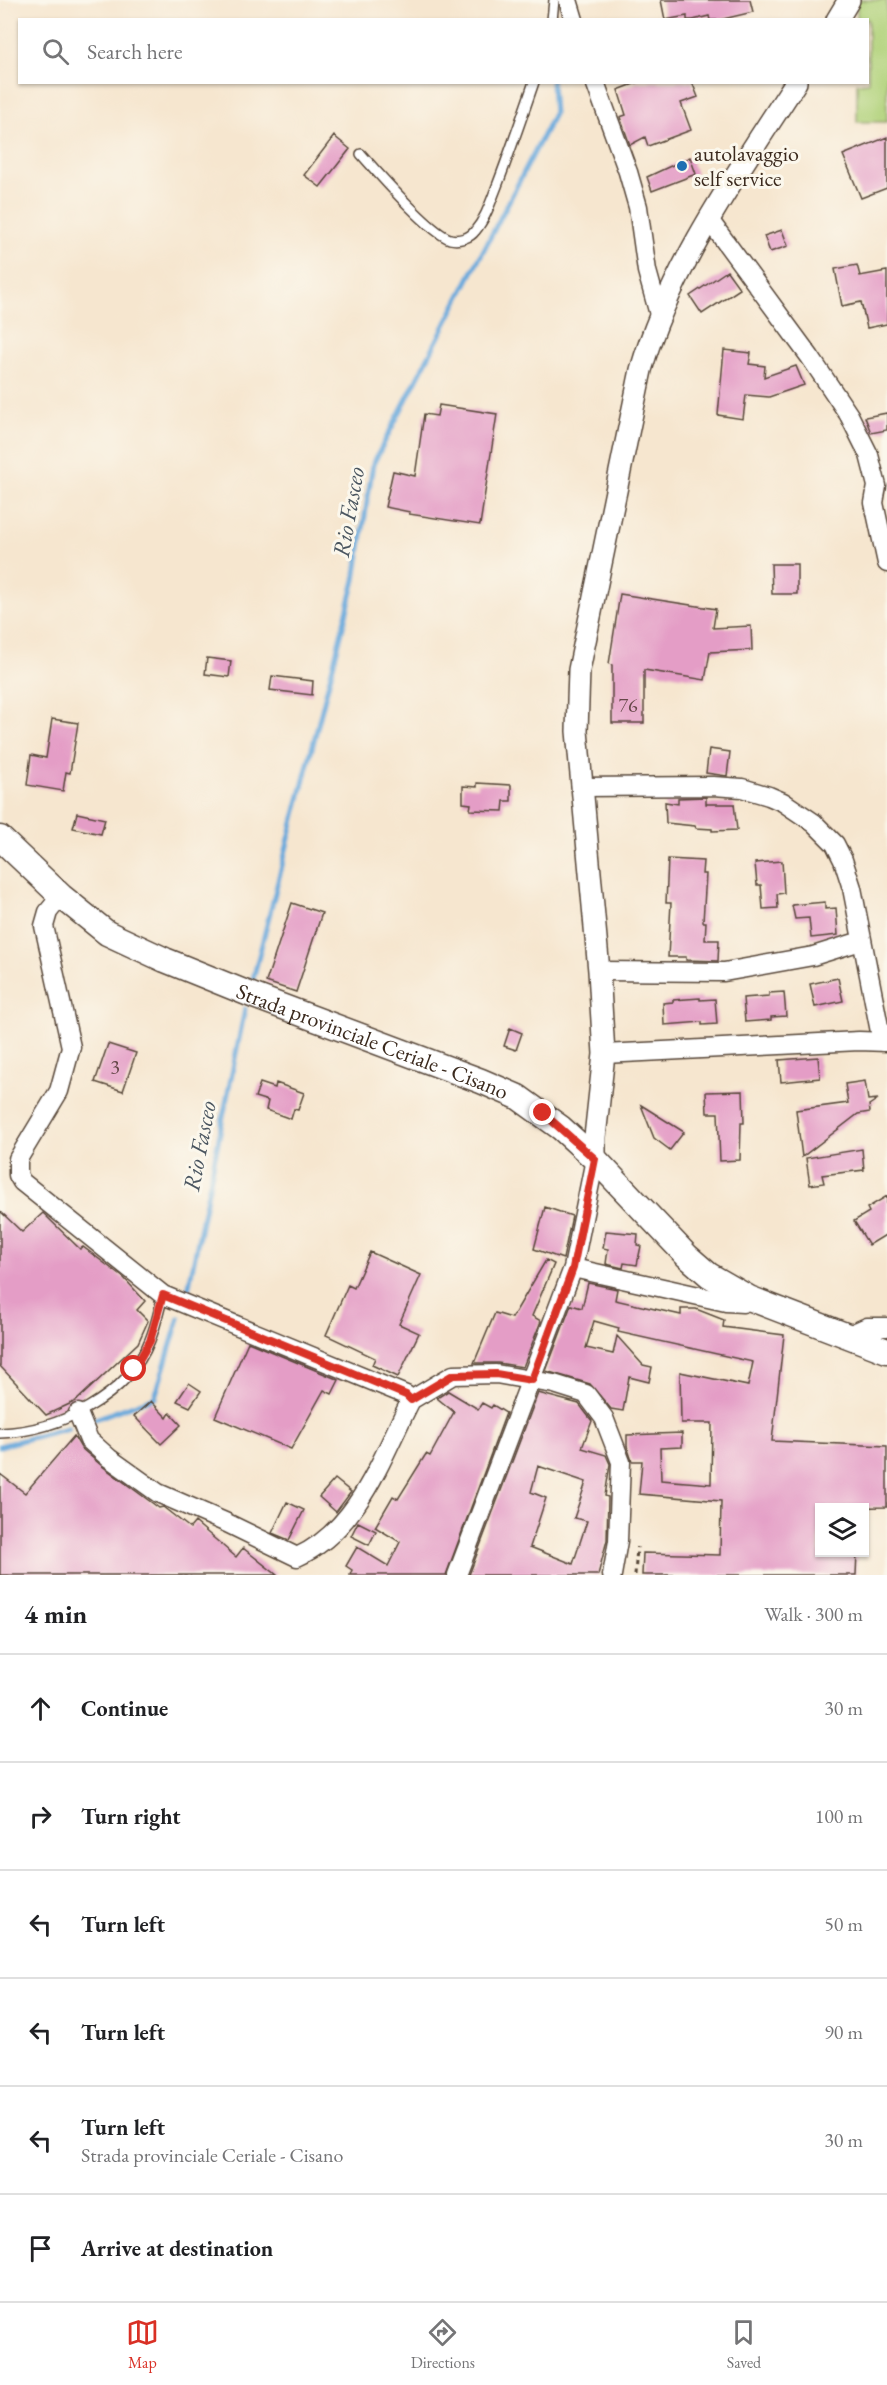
<!DOCTYPE html>
<html lang="en">
<head>
<meta charset="utf-8">
<style>
	:root { --surface:#fff; --page:#f2f2f2; --text:#202124; --muted:#757577; --line:#e0e0e0; --accent:#d93025 }
	body { margin:0; font-family:"EB Garamond",serif; background:var(--page); color:var(--text) }
	.controls { position:absolute; right:18px; bottom:18px; display:grid; overflow:hidden; border-radius:0px; box-shadow:0 2px 4px #0004 }
	.controls button { width:54px; height:54px; display:grid; place-items:center; padding:0; border:0; border-bottom:2px solid var(--line); background:var(--surface); color:var(--text); font:30px sans-serif }
	.stop { position:absolute; width:18px; height:18px; margin:-14px; border:4px solid #d93025; border-radius:50%; background:#fff }
	.stop.end { background:#d93025; border-color:#fff; box-shadow:0 2px 6px #0008 }
	.list { margin:0; padding:0; list-style:none }
	h2 { display:flex; justify-content:space-between; align-items:center; height:78px; margin:0; padding:0 24px; font-size:26px }
	h2 small { font-size:20px; font-weight:400; color:var(--muted) }
	.list li { display:grid; grid-template-columns:39px 1fr auto; gap:18px; align-items:center; box-sizing:border-box; height:108px; padding:0 24px; border-top:2px solid var(--line) }
	.list b { display:block; font-size:22px; white-space:nowrap }
	.list p { margin:0; font-size:20px; white-space:nowrap; color:var(--muted) }
	.list em { font-size:20px; font-style:normal; color:var(--muted) }
	.icon { flex:none; width:33px; height:33px; fill:none; stroke:currentColor; stroke-width:2; stroke-linecap:round; stroke-linejoin:round }
	.map { position:relative; flex:none; width:887px; height:1575px; overflow:hidden }
	.search { position:absolute; background:var(--surface); box-shadow:0 2px 4px #0004; left:18px; right:18px; top:18px; height:66px; display:flex; align-items:center; gap:15px; box-sizing:border-box; padding:0 21px; border-radius:0px; color:var(--muted); font-size:22px }
	.sheet { height:726px; background:var(--surface) }
	nav { display:flex; justify-content:space-around; align-items:center; box-sizing:border-box; height:84px; border-top:2px solid var(--line); background:var(--surface); font-size:16px; color:var(--muted) }
	nav a { display:grid; justify-items:center; gap:3px }
	nav .on { color:var(--accent) }
	.map>svg:first-child { display:block }
</style>
</head>
<body>
<div class="map">
<svg width="887" height="1575" viewBox="0 0 887 1575">
	<rect width="100%" height="100%" fill="#fbf7ec"/>
	<filter id="ink" filterUnits="userSpaceOnUse"><feTurbulence type="fractalNoise" baseFrequency=".0167" numOctaves="2"/><feDisplacementMap in="SourceGraphic" scale="12" xChannelSelector="R" yChannelSelector="G"/><feConvolveMatrix kernelMatrix="1 2 1 2 8 2 1 2 1" color-interpolation-filters="sRGB"/></filter>
	<filter id="wash" filterUnits="userSpaceOnUse"><feTurbulence type="fractalNoise" baseFrequency=".008" numOctaves="4" result="noise"/><feDisplacementMap in="SourceGraphic" scale="24" xChannelSelector="R" yChannelSelector="G"/><feGaussianBlur stdDeviation="1.35" result="paint"/><feColorMatrix in="noise" values="0 0 0 0 0 0 0 0 0 0 0 0 0 0 0 0 0 1.4 0 .05"/><feComposite in="paint" operator="in"/></filter>
	<g filter="url(#wash)">
		<rect width="100%" height="100%" fill="#f6e6cf"/>
		<path fill="#b1d27a" stroke="#767e4c" stroke-width="1.5" d="M857,0H887V122H857V83L868,82V20L857,19Z"/>
		<g fill="none" stroke-linecap="round" stroke-linejoin="round">
			<path stroke="#68a9dc" stroke-width="5" d="M253,979L355,580L373,464L554,114L552,82
				M188,1290L245,1009
				M95,1419L155,1397L179,1318
				M0,1446L68,1428"/>
		</g>
		<g id="blocks">
			<path fill="#e49dc6" fill-rule="evenodd" d="M661,0H750L753,12L719,20H710L709,16L693,20H687V16L665,20Z
				M639,82H692L698,97L681,103L691,130L648,146L645,137L630,145L620,117L626,115L618,90Z
				M334,136L350,149L320,187L304,175Z
				M887,137V188L861,198L843,155Z
				M690,157L696,174L652,191L647,177Z
				M782,230L788,246L770,252L764,236Z
				M857,265L860,276L887,271V324L867,328L861,302L842,306L835,269Z
				M727,271L740,289L702,314L690,296Z
				M724,350L751,353L749,364L765,366L764,377L796,366L804,385L769,397L746,395L743,419L718,415Z
				M439,405L497,414L480,525L409,514L410,512L385,507L393,471L415,476L424,414L437,416Z
				M887,413V430L871,433L865,417Z
				M771,564H797V594H772Z
				M620,594L716,609L713,628L751,626L752,650L710,652L705,680L644,670V723H612V665L609,664Z
				M207,658L231,661L229,677L205,674Z
				M272,676L313,681L312,695L270,690Z
				M52,719L78,723L70,773L66,772L63,791L27,785L31,755L46,758Z
				M709,749L730,752L727,776L706,773Z
				M477,783L511,785V801H504L503,811L470,810L471,804L463,803V786L477,787Z
				M706,797V804H734L737,830L712,831V829L696,828L695,826L666,823L665,802L678,804V798Z
				M77,813L105,819L101,834L73,828Z
				M668,859L703,861L702,874H706L703,922H706L705,940H719L718,961L686,960V957H668L671,903H666Z
				M782,861L784,893L777,894L778,908L763,909L761,885H757L755,863Z
				M825,902V909L836,908L838,935L811,938L809,918L795,919L792,905Z
				M292,903L322,913L296,992L266,982Z
				M838,978L843,1001L815,1007L810,984Z
				M784,992L786,1016L771,1017V1020L745,1022L743,998L769,996V993Z
				M700,998V1000L715,999L717,1024L702,1025V1022L664,1025L663,1003L673,1002V1000Z
				M510,1028L522,1033L516,1050L504,1046Z
				M108,1044L136,1053L123,1091L95,1082Z
				M818,1057L820,1078L781,1082L779,1060Z
				M865,1081L868,1100L878,1099L869,1105L870,1112L858,1114L802,1157L796,1110L848,1103L845,1084Z
				M260,1083L275,1088L276,1083L304,1093L298,1110L294,1109L291,1119L266,1110L268,1101L255,1097Z
				M743,1091L744,1123H741L740,1160L720,1161L718,1113H707L706,1092Z
				M641,1105L684,1132L670,1150L654,1138Z
				M862,1149L864,1170L822,1175L824,1183L810,1185L806,1158Z
				M887,1196V1234L869,1245L854,1221L869,1212L867,1208Z
				M545,1207L572,1216L563,1259L534,1249Z
				M0,1211L22,1232L43,1213L80,1249L83,1247L124,1278L145,1301L137,1310L148,1321L138,1343L76,1401L46,1415L0,1366Z
				M606,1231L638,1234L637,1245L641,1246L637,1265L624,1263L623,1268L606,1264L608,1249L603,1248Z
				M370,1252L421,1275L399,1324L419,1333L398,1377L372,1365L375,1358L326,1335L348,1285L354,1288Z
				M546,1260L554,1264L532,1316L541,1321L523,1367L498,1363H474L495,1313L512,1318Z
				M588,1283L617,1289L615,1300L681,1315V1309H696L724,1320L723,1327L784,1335L772,1441L887,1446V1507L819,1508V1552H857L856,1575H642L643,1553L720,1555L721,1501L639,1494L642,1461H632L627,1446V1435L682,1433V1447L660,1448L661,1480L711,1484L712,1423H681L680,1372L748,1386L753,1362L618,1332L619,1328L594,1321L586,1348L613,1354L617,1336L643,1365L652,1367L649,1382L629,1377L623,1411L611,1409L590,1384L546,1371L571,1305L582,1308Z
				M248,1342L339,1380L332,1394L324,1390L291,1449L215,1417Z
				M189,1383L201,1391L190,1407L177,1401Z
				M448,1391L478,1409L482,1403L491,1408L493,1405L506,1413L446,1575H350L352,1570L346,1566L357,1547L388,1566L400,1542L375,1527L393,1496L398,1499L426,1454L430,1456L454,1412L437,1398Z
				M538,1393L579,1404L592,1421L582,1448L606,1455L610,1464L605,1496L608,1497L607,1540L598,1575H469ZM538,1466L586,1482L574,1518L587,1521L573,1564L530,1547L546,1498L531,1492Z
				M151,1401L167,1418L170,1413L181,1425L161,1444L134,1416Z
				M74,1436L81,1448L102,1466L159,1508L163,1507L190,1528L195,1522L236,1557L243,1548L277,1575H0V1474L25,1493Z
				M335,1479L351,1492L336,1512L319,1497Z
				M287,1502L304,1510L289,1540L272,1533Z
				M358,1522L376,1531L369,1545L351,1536Z"/>
		</g>
	</g>
	<g filter="url(#ink)">
		<use href="#blocks" fill-opacity="0" stroke="#574639" stroke-width="1.5"/>
		<g fill="none" stroke-linecap="round" stroke-linejoin="round">
			<g stroke="#574639" stroke-width="12">
				<path id="service" d="M552,20L554,0
					M361,154C378,173 429,232 450,239C459,241 470,238 475,231C486,218 491,201 497,186C510,152 522,117 534,82
					M0,1433C58,1431 128,1397 150,1340C156,1326 159,1310 163,1295"/>
			</g>
			<g stroke="#574639" stroke-width="21">
				<path id="minor" d="M568,0L574,20
					M595,82L628,172L638,207L647,271L660,318
					M710,221L810,357L849,415L869,455L877,486L874,503L887,563
					M582,787L713,786L742,788L769,796L783,802L814,823L835,844L843,860L852,888L882,1042
					M61,896L48,912L44,926L71,1047L59,1091L18,1159V1175L22,1182L163,1295L406,1395L411,1400C382,1456 359,1529 297,1557L227,1523L158,1493L109,1458L89,1440L78,1413
					M599,971L724,972L813,956L861,941
					M604,1054L859,1041L887,1042
					M573,1268L726,1302L743,1303L749,1298
					M849,1335L867,1327H887
					M411,1400L453,1375L496,1374L554,1384L586,1394L604,1418L621,1462L618,1541L612,1575
					M457,1575L573,1268L595,1159"/>
			</g>
			<g stroke="#574639" stroke-width="24">
				<path id="tertiary" d="M837,20L849,0
					M595,1159V1137L604,1054L599,971L577,731L579,670L641,370C671,266 738,172 796,82"/>
			</g>
			<g stroke="#574639" stroke-width="27">
				<g id="secondary">
					<path id="s1" d="M0,838L61,896L107,933L165,960L254,996L481,1081L518,1097L561,1128L595,1159L687,1256L709,1275L749,1298L887,1351"/>
				</g>
			</g>
			<path stroke="#574639" stroke-width="3" stroke-dasharray="4.5 4.5" stroke-linecap="butt" d="M635,1575L637,1547"/>
			<use href="#service" stroke="#fff" stroke-width="9"/>
			<use href="#minor" stroke="#fff" stroke-width="18"/>
			<use href="#tertiary" stroke="#fff" stroke-width="21"/>
			<use href="#secondary" stroke="#fff" stroke-width="24"/>
		</g>
	</g>
	<g fill="none" stroke-linecap="round" stroke-linejoin="round" filter="url(#ink)">
		<path stroke="#d93025" stroke-width="8" d="M134,1369L150,1341L163,1295L406,1395L411,1400L453,1375L496,1374L532,1380L573,1268L595,1159L543,1113"/>
	</g>
	<circle fill="#1f6fb2" stroke="#fbf7ec" stroke-width="2" cx="682" cy="166" r="6"/>
	<g text-anchor="middle" dominant-baseline="central" stroke-width="6" stroke-linejoin="round" paint-order="stroke">
		<g font-size="20" fill="#654748">
			<text x="628" y="705">76</text>
			<text x="115" y="1067">3</text>
		</g>
		<g font-size="22" fill="#3b2a1e" stroke="#fbf7ec" text-anchor="start">
			<text x="694" y="153">autolavaggio<tspan x="694" dy="25">self service</tspan></text>
		</g>
		<g font-size="22" fill="#3b2a1e" stroke="#fbf7ec">
			<text stroke="none"><textPath href="#s1" startOffset="430">Strada provinciale Ceriale - Cisano</textPath></text>
		</g>
		<g font-size="24" font-style="italic" fill="#4b5660" stroke="#fbf7ec">
			<text transform="translate(348 512) rotate(-80)">Rio Fasceo</text>
			<text transform="translate(199 1146) rotate(-79)">Rio Fasceo</text>
		</g>
	</g>
</svg>
<div class="controls">
<button><svg class="icon" aria-label="layers" viewBox="0 0 24 24"><path d="M12 4l9 5-9 5-9-5zM3 14l9 5 9-5"/></svg></button>
</div>
<div class="stop" style="left:134px;top:1369px"></div>
<div class="stop end" style="left:543px;top:1113px"></div>
<div class="search"><svg class="icon" aria-label="search" viewBox="0 0 24 24"><circle cx="10" cy="10" r="6"/><path d="M15 15l6 6"/></svg>Search here</div>
</div>
<section class="sheet">
<h2>4 min<small>Walk · 300 m</small></h2>
<ul class="list">
<li><svg class="icon" aria-label="ahead" viewBox="0 0 24 24"><path d="M12 20V5M6 11l6-6 6 6"/></svg><div><b>Continue</b></div><em>30 m</em></li>
<li><svg class="icon" aria-label="right" viewBox="0 0 24 24"><path d="M7 20v-9h11M14 6l5 5-5 5"/></svg><div><b>Turn right</b></div><em>100 m</em></li>
<li><svg class="icon" aria-label="left" viewBox="0 0 24 24"><path d="M17 20v-9H6M10 6l-5 5 5 5"/></svg><div><b>Turn left</b></div><em>50 m</em></li>
<li><svg class="icon" aria-label="left" viewBox="0 0 24 24"><path d="M17 20v-9H6M10 6l-5 5 5 5"/></svg><div><b>Turn left</b></div><em>90 m</em></li>
<li><svg class="icon" aria-label="left" viewBox="0 0 24 24"><path d="M17 20v-9H6M10 6l-5 5 5 5"/></svg><div><b>Turn left</b><p>Strada provinciale Ceriale - Cisano</p></div><em>30 m</em></li>
<li><svg class="icon" aria-label="arrive" viewBox="0 0 24 24"><path d="M6 21V4h12l-3 4 3 4H6"/></svg><div><b>Arrive at destination</b></div></li>
</ul>
</section>
<nav>
<a class="on"><svg class="icon" aria-label="map" viewBox="0 0 24 24"><path d="M3 6l6-2 6 2 6-2v14l-6 2-6-2-6 2zM9 4v14M15 6v14"/></svg>Map</a>
<a><svg class="icon" aria-label="directions" viewBox="0 0 24 24"><path d="M12 3l9 9-9 9-9-9zM9 14v-3h6M13 9l2 2-2 2"/></svg>Directions</a>
<a><svg class="icon" aria-label="saved" viewBox="0 0 24 24"><path d="M7 4h10v16l-5-4-5 4z"/></svg>Saved</a>
</nav>
</body>
</html>
